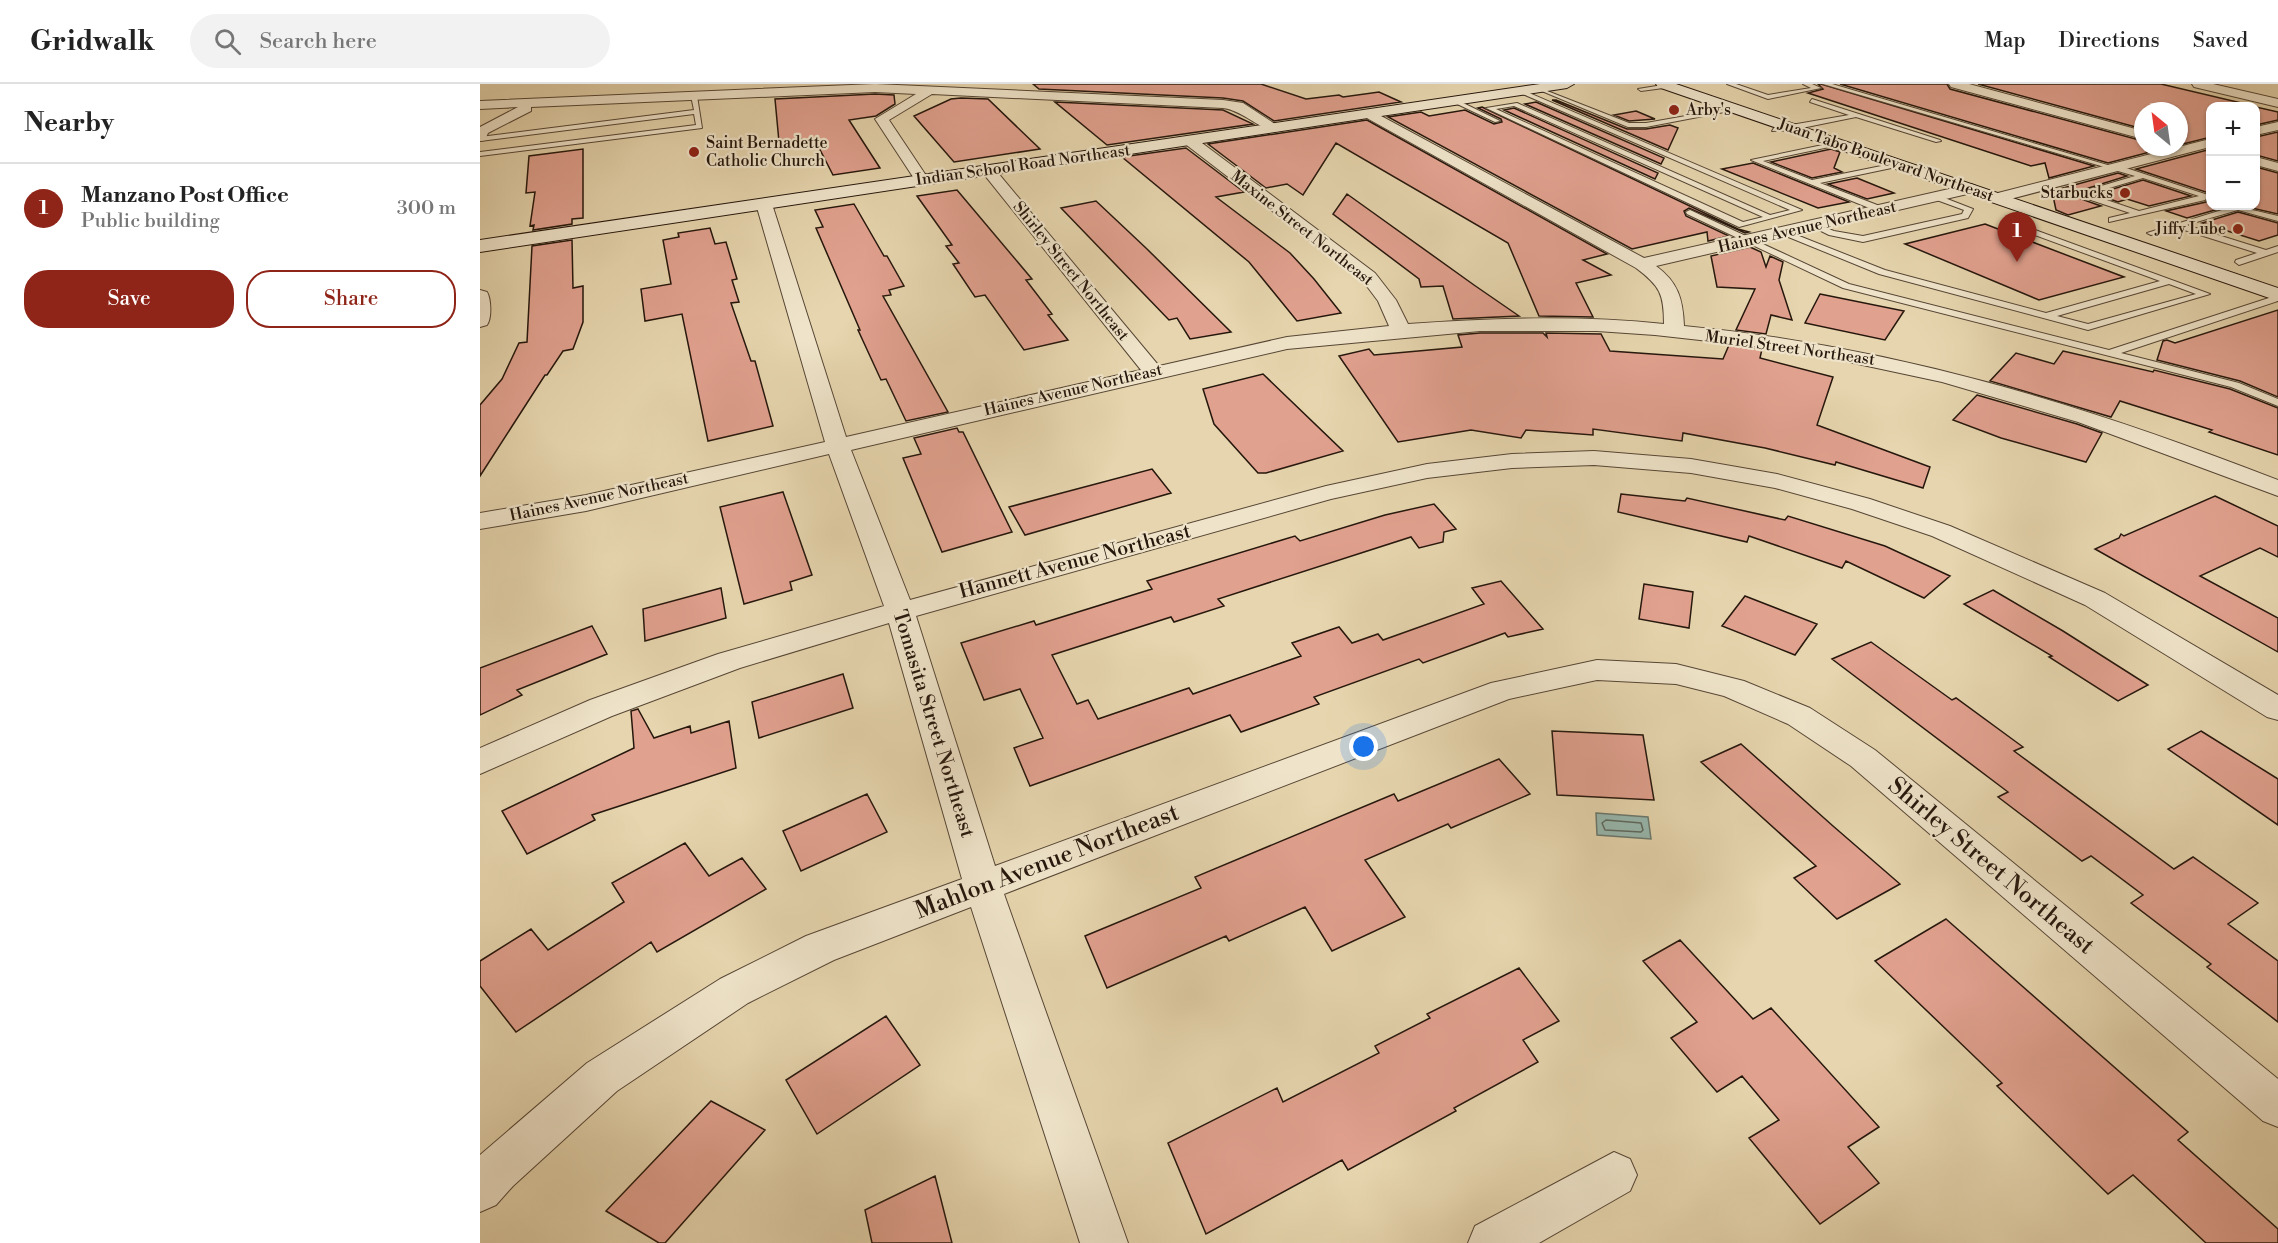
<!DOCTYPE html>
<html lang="en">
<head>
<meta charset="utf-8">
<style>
	:root { --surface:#fff; --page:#f2f2f2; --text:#222; --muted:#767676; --line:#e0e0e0; --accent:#8f2418 }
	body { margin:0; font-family:"Libre Bodoni",serif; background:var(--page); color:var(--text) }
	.controls { position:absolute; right:18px; top:18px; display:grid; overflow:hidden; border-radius:12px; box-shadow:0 2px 4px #0004 }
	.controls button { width:54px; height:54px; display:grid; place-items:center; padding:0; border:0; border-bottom:2px solid var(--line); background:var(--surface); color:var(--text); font:30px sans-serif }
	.compass { position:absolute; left:1654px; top:18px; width:54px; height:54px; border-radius:50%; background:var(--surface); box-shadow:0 2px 4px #0004; rotate:331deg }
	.you { position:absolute; left:884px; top:663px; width:21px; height:21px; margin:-15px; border:4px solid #fff; border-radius:50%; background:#1a73e8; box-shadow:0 0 0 9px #1a73e833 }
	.badge { display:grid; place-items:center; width:39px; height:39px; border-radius:50%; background:var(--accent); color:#fff; font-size:20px; font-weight:700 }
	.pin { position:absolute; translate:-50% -50px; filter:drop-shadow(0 2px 3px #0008) }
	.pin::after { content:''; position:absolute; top:32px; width:21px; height:18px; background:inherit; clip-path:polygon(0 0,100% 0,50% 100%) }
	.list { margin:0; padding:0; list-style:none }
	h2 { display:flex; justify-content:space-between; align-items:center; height:78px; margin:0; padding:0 24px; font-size:26px }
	h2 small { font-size:20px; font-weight:400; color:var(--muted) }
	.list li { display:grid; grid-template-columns:39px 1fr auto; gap:18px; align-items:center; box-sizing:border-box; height:90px; padding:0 24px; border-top:2px solid var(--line) }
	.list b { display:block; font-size:22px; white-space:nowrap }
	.list p { margin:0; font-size:20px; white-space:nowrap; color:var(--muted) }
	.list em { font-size:20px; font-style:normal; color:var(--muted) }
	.actions { display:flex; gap:12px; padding:18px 24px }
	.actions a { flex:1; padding:14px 0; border:2px solid var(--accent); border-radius:24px; text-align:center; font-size:21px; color:var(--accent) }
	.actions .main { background:var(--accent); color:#fff }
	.icon { flex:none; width:33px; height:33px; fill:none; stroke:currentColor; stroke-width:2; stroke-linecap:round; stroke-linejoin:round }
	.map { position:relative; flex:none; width:1798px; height:1159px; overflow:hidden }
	header { display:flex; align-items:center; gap:36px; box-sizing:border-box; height:84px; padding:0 30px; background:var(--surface); border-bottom:2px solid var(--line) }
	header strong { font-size:28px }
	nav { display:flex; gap:33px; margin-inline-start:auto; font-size:21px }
	.search { width:420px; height:54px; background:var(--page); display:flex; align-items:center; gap:15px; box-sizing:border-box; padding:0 21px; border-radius:33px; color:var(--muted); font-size:22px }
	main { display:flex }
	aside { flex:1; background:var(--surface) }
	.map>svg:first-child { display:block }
</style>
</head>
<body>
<header>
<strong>Gridwalk</strong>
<div class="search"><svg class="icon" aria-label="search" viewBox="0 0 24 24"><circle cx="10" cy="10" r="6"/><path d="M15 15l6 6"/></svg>Search here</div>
<nav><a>Map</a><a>Directions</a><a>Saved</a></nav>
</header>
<main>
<aside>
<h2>Nearby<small></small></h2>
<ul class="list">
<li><span class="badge">1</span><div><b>Manzano Post Office</b><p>Public building</p></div><em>300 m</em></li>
</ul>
<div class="actions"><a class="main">Save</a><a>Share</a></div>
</aside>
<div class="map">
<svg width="1798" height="1159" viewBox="0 0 1798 1159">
	<rect width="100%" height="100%" fill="#e6d5ae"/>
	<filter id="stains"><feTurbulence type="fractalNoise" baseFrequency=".00333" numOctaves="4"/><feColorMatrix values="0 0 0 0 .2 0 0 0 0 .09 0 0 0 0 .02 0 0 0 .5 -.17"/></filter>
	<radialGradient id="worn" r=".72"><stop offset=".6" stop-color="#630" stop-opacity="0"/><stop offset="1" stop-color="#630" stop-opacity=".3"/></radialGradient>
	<path fill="#97b8af" stroke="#6a786e" stroke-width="1.5" d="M1116,729L1168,733L1171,755L1117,751Z"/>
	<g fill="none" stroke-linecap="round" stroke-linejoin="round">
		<path stroke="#5e685e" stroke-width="1.5" d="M1126,736L1161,739L1163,746L1161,748L1125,746L1122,739Z"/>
	</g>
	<path fill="#e1a18f" stroke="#26170d" stroke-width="1.5" d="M553,0H781L826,15L859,11L863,13L899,8L921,18L794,37L763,17L743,14L559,5Z
		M1338,0H1341L1614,82L1569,94L1565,79L1551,82L1328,9L1343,5Z
		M1360,0H1467L1470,5L1663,57V63H1689L1628,79Z
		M1498,0H1681L1774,22H1731V53L1699,61V27H1663V45Z
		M395,10L414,11L415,20L396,32L369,36L400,84L353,91L335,56L325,58L323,55L299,58L295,15Z
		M481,14L508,15L560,65L474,78L434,32L471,15Z
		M1072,16H1076L1147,45H1166L1190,41L1198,44L1188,66Z
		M575,18L743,26L773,40L627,61Z
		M1056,18L1184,74L1181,80L1045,20Z
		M1002,23L1258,145L1269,148L1265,149L1209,124L1204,127L1206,132L1249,152L1228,157L1227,148L1152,165L908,33L941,28L949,32L985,26L1014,40L1022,38L1021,35L998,24Z
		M1776,23L1798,28V36L1776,41Z
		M1034,24L1178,89L1175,95L1024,26Z
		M1156,27L1175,35L1149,37L1134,31Z
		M887,36L1127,170L1103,176L1131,191L1096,199L1113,233L1059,232L1028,159L856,59L823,111L807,100L786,104L728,60Z
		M1798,48V77L1776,71V53Z
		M706,64L764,108L736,113L810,169L834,195L861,229L817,237L769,178L642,73Z
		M103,65V134L92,135V140L53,146L54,141L50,142L55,108L46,109L49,72Z
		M1351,65L1360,68L1354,84L1362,88L1332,94L1291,78Z
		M1731,65V122H1749L1707,134L1686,127L1726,118L1730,112L1729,109L1656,85Z
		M1273,79L1369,118L1338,124L1242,85Z
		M1776,83L1798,89V130L1763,122H1776Z
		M1638,89L1647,92L1599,107L1601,115L1621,122L1588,131L1576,126L1572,107Z
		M1377,94L1414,109L1387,115L1348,100Z
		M1663,96L1711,112L1669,122L1647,115L1638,118L1616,110Z
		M477,106L552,195L546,196L572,230L568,231L588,256L544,266L505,211L495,213L473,180L479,179L466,162L472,161L437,112Z
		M867,110L994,201L1039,232L973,235L963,202L941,203L939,195L853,130Z
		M616,117L667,165L751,248L710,255L697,234L689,236L581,124Z
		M374,120L404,172H407L424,202L409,206L411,211L403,212L468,328L426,337L406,295L401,296L378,246H380L336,144L343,143L335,126Z
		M1758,128L1798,139V151L1779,157L1722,139Z
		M1505,140L1644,193L1559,216L1425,160Z
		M230,144L235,160L246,158L257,195L252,196L259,218L251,219L271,277H275L293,342L228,357L202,230L165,237L161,205L191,200L183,156L199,153L198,149Z
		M92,156L93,204L103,202V238L93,265L83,267L67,291H65L0,392V321L22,295L39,259L47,258L52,162Z
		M1270,163L1281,168L1286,183L1290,172L1303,178L1299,196L1312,236L1291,231L1286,250L1256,246L1275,205L1237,203L1231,172Z
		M1340,210L1424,227L1405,256L1325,239Z
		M1798,226V313L1760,297L1677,276L1683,257L1687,256L1695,259Z
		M1000,249H1063L1067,253L1066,249L1121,250L1130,267L1243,275L1249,261L1282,265L1280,274L1353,293L1337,341L1450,383L1443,404L1356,378L1355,381L1285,364L1203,349L1202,357L1113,345V351L1046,346L1041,354L991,346L918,358L859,272L889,265L894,271L982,263L978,251Z
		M1583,267L1673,288L1674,286L1750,305L1798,324V371L1729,348L1732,346L1640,317L1631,333L1510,297L1536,269L1574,280Z
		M783,290L863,367L786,389H778L734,340L723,305Z
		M1497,311L1597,340L1622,349L1606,378L1521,354L1473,336Z
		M477,344L479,348H483L532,448L462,468L423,374L441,370L434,354Z
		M672,385L691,409L545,451L529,423Z
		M303,408L332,491L310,498L312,506L264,520L240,423Z
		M1141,410L1205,417L1207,414L1305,436L1308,432L1405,462L1470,492L1444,514L1366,477L1362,484L1269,452L1267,458L1138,428Z
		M1735,412L1798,442V473L1780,464L1720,492L1798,534V568L1615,465L1639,454L1641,450L1644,452Z
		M954,420L976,445L964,448L963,458L939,464L931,453L738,515L744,522L694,538L691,533L572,571L597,620L608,616L618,635L709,604L713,610L821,572L812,559L859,543L872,559L898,550L903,556L1004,520L992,504L1021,497L1063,545L1028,553L1025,549L943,579L939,575L834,613L839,620L761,648L750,631L550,702L534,664L563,654L540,605L504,616L481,559L554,537L556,541L672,505L667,497L815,452L820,457L905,431Z
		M1164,500L1213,508L1209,544L1159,535Z
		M241,504L246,534L165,557L163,525Z
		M1513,506L1583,547L1668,601L1638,617L1569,573L1572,572L1484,520Z
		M1265,512L1337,540L1315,571L1242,542Z
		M112,542L127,570L37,606L42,611L0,631V584Z
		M1391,558L1472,616L1476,614L1543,663L1534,667L1694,785L1713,773L1778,819L1748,840L1798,877V938L1727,883L1731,880L1651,819L1663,811L1611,772L1602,777L1518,713L1528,708L1352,575Z
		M363,590L373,624L279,654L272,618Z
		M158,625L174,654L210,642L211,649L249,637L256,684L112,731L115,736L47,770L22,727L154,664L151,627Z
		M1072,647L1163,651L1174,716L1077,711Z
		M1721,647L1798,695V741L1688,665Z
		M1261,660L1353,742L1420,800L1357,835L1314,794L1336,782L1221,678Z
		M1019,675L1050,710L971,744L968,740L885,776L925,833L852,867L825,823L749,857L746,852L627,904L605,852L721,804L715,793L914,710L918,717Z
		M387,710L407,748L321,787L303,747Z
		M205,759L229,792L262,774L286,805L177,868L171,858L36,948L0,902V877L51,845L68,866L144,818L132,799Z
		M1466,835L1708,1048L1698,1056L1798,1145V1159H1726L1653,1091L1628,1110L1517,1002L1522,999L1395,877Z
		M1200,856L1273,935L1291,924L1399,1043L1368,1063L1399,1099L1340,1140L1269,1054L1299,1036L1262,992L1237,1008L1191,954L1217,938L1163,877Z
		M1039,884L1079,937L1043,956L1058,978L974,1024L976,1027L868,1086L862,1076L726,1150L688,1059L797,1004L803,1018L899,969L895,962L950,934L947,930Z
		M406,932L440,981L337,1050L306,996Z
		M231,1017L285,1046L185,1159H179L126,1127Z
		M455,1092L472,1159H392L385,1126Z"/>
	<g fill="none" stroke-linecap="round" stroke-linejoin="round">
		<g stroke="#564635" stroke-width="2">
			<path id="lane" d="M1189,0L1191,3L1161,7L1158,5Z
				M1247,0H1256L1288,11L1331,4L1323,0H1332L1341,4L1288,15Z
				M1343,0H1352L1631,82L1637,81L1728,111L1725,116L1629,138V134L1650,129L1602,113L1601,108L1655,92ZM1663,94L1719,112L1659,127L1609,110Z
				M1057,3L1149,39H1166L1257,23L1260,25L1166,43H1148L1057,5Z
				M1038,6H1042L1322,126L1259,143L1006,24L1037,19L1290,131L1310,126L1038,8ZM1034,22L1283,133L1263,138L1016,25Z
				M214,10L217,12L222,44L0,72V68L216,41L214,30L0,57V53L214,26L211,12Z
				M1332,15L1460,56L1461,57L1456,58L1376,33L1312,46L1292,47L1294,44L1369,31L1330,18Z
				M973,16H977L1020,37L1015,38L973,18Z
				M1357,58L1359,61L1283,77L1332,96L1421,78V82L1340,99L1405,124V128H1399L1271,76Z
				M1457,111L1493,125L1488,134L1383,158L1349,151L1329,141L1333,139L1354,147L1383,152L1482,130L1484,126L1454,115L1453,113Z
				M1755,122L1798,132V137L1758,126L1706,141L1786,166L1798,162V168L1759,181L1755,178L1756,176L1777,169L1698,144L1671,151L1667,149Z
				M1210,126L1369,200L1629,266L1798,211V217L1641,269L1759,299L1798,315V322L1751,303L1363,204L1207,130L1206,128Z
				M1304,146L1405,186L1566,229L1680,197L1552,150L1551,148L1555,146L1730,210L1608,246L1399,190L1301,150L1300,148ZM1689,200L1716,210L1608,240L1577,232Z"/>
		</g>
		<g stroke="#564635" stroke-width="2">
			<path id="street" d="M395,0L743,16L763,19L801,44L799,47C785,50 763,26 743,24L452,10L409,36L449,96L442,100L437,99L395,35L436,10L395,8L51,23V27L8,49L5,56L0,57V43L38,23L0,25V17Z
				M1469,0H1489L1663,47V55L1471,3Z
				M1712,0H1733L1798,15V23L1714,3Z
				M890,26L1164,174L1491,100L1496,102L1499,105L1496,108L1176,182C1198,198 1203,215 1204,242C1413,262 1603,320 1798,396V412L1598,338L1462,298L1350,274L1292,264L1175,251L1117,247H1000L807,265L371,366L430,516L846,402L947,380L1032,370L1114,367L1211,375L1297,390L1390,415L1470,442L1625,509L1798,611V636L1787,633L1605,521L1452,452L1372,425L1295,404L1211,389L1114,381L1032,384L947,394L851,415L436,532L515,782L1011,599L1117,576L1196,580L1264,597L1330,624L1395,666L1798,995V1043L1783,1037L1371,682L1308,640L1244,612L1196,600L1117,596L1029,615L524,810L648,1159H600L491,823L354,876L268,919L137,1007L33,1102L16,1121L0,1128V1071L107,979L240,895L326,852L482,795L409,539L260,584L132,632L0,690V664L110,616L238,570L404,522L349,370L106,427L0,445V429L106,411L345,358L276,120L284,115L292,120L366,353L661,286L503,89L501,86L503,83H513L679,282L807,253L909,242L898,217L883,197L704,59L702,56L704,53H714L895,189L916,216L928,240C1013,234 1099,231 1184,240C1184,210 1180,202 1156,184L885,33L884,30L885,27Z
				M1798,38V46L1776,51V43Z
				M1730,55V63L1515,119L1507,114L1510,111Z
				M1776,73L1798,79V87L1776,81Z
				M0,206L7,208C11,215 12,234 7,241L0,243Z
				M1134,1068L1150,1075L1157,1091L1150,1107L1059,1159H988L995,1142Z"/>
		</g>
		<g stroke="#26170d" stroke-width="2">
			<path id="secondary" d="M1060,0H1094L1087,4L0,168V156Z
				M1176,0H1196L1798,204V217L1178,3Z"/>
		</g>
		<use href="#lane" fill="#efe4ca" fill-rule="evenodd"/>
		<use href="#street" fill="#efe4ca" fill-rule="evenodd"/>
		<use href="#secondary" fill="#efe4ca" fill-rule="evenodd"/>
	</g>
	<g fill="#8f2418" stroke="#efe4ca" stroke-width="2">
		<circle cx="1194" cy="26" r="6"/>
		<circle cx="214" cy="68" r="6"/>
		<circle cx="1645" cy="109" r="6"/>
		<circle cx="1758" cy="145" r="6"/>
	</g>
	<g text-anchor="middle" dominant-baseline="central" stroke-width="4.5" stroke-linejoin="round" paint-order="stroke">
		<g font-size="16" fill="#26170d" stroke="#efe4ca" text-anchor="start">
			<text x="1206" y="26">Arby's</text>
			<text x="226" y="59">Saint Bernadette<tspan x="226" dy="18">Catholic Church</tspan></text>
			<text x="1633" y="109" text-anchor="end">Starbucks</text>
			<text x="1746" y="145" text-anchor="end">Jiffy Lube</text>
		</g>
		<g font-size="16" fill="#26170d" stroke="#efe4ca">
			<text transform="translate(1406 76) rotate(19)">Juan Tabo Boulevard Northeast</text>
			<text transform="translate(543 81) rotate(-8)">Indian School Road Northeast</text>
			<text transform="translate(1327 143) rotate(-13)">Haines Avenue Northeast</text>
			<text transform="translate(822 144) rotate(38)">Maxine Street Northeast</text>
			<text transform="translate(591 187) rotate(51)">Shirley Street Northeast</text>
			<text transform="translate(1310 264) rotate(8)">Muriel Street Northeast</text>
			<text transform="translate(593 306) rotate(-13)">Haines Avenue Northeast</text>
			<text transform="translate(119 413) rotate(-12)">Haines Avenue Northeast</text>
		</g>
		<g font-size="20" fill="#26170d" stroke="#efe4ca">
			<text transform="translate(595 478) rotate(-15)">Hannett Avenue Northeast</text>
			<text transform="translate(453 640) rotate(73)">Tomasita Street Northeast</text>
		</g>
		<g font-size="24" fill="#26170d" stroke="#efe4ca">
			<text transform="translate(567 778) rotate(-21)">Mahlon Avenue Northeast</text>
			<text transform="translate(1511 782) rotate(40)">Shirley Street Northeast</text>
		</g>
	</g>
	<rect width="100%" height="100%" filter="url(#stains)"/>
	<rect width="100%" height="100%" fill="url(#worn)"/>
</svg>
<div class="controls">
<button>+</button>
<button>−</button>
</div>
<svg class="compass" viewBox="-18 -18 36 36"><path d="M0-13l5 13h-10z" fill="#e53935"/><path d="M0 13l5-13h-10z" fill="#767676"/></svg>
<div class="you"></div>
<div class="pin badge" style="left:1537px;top:178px">1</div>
</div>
</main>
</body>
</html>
